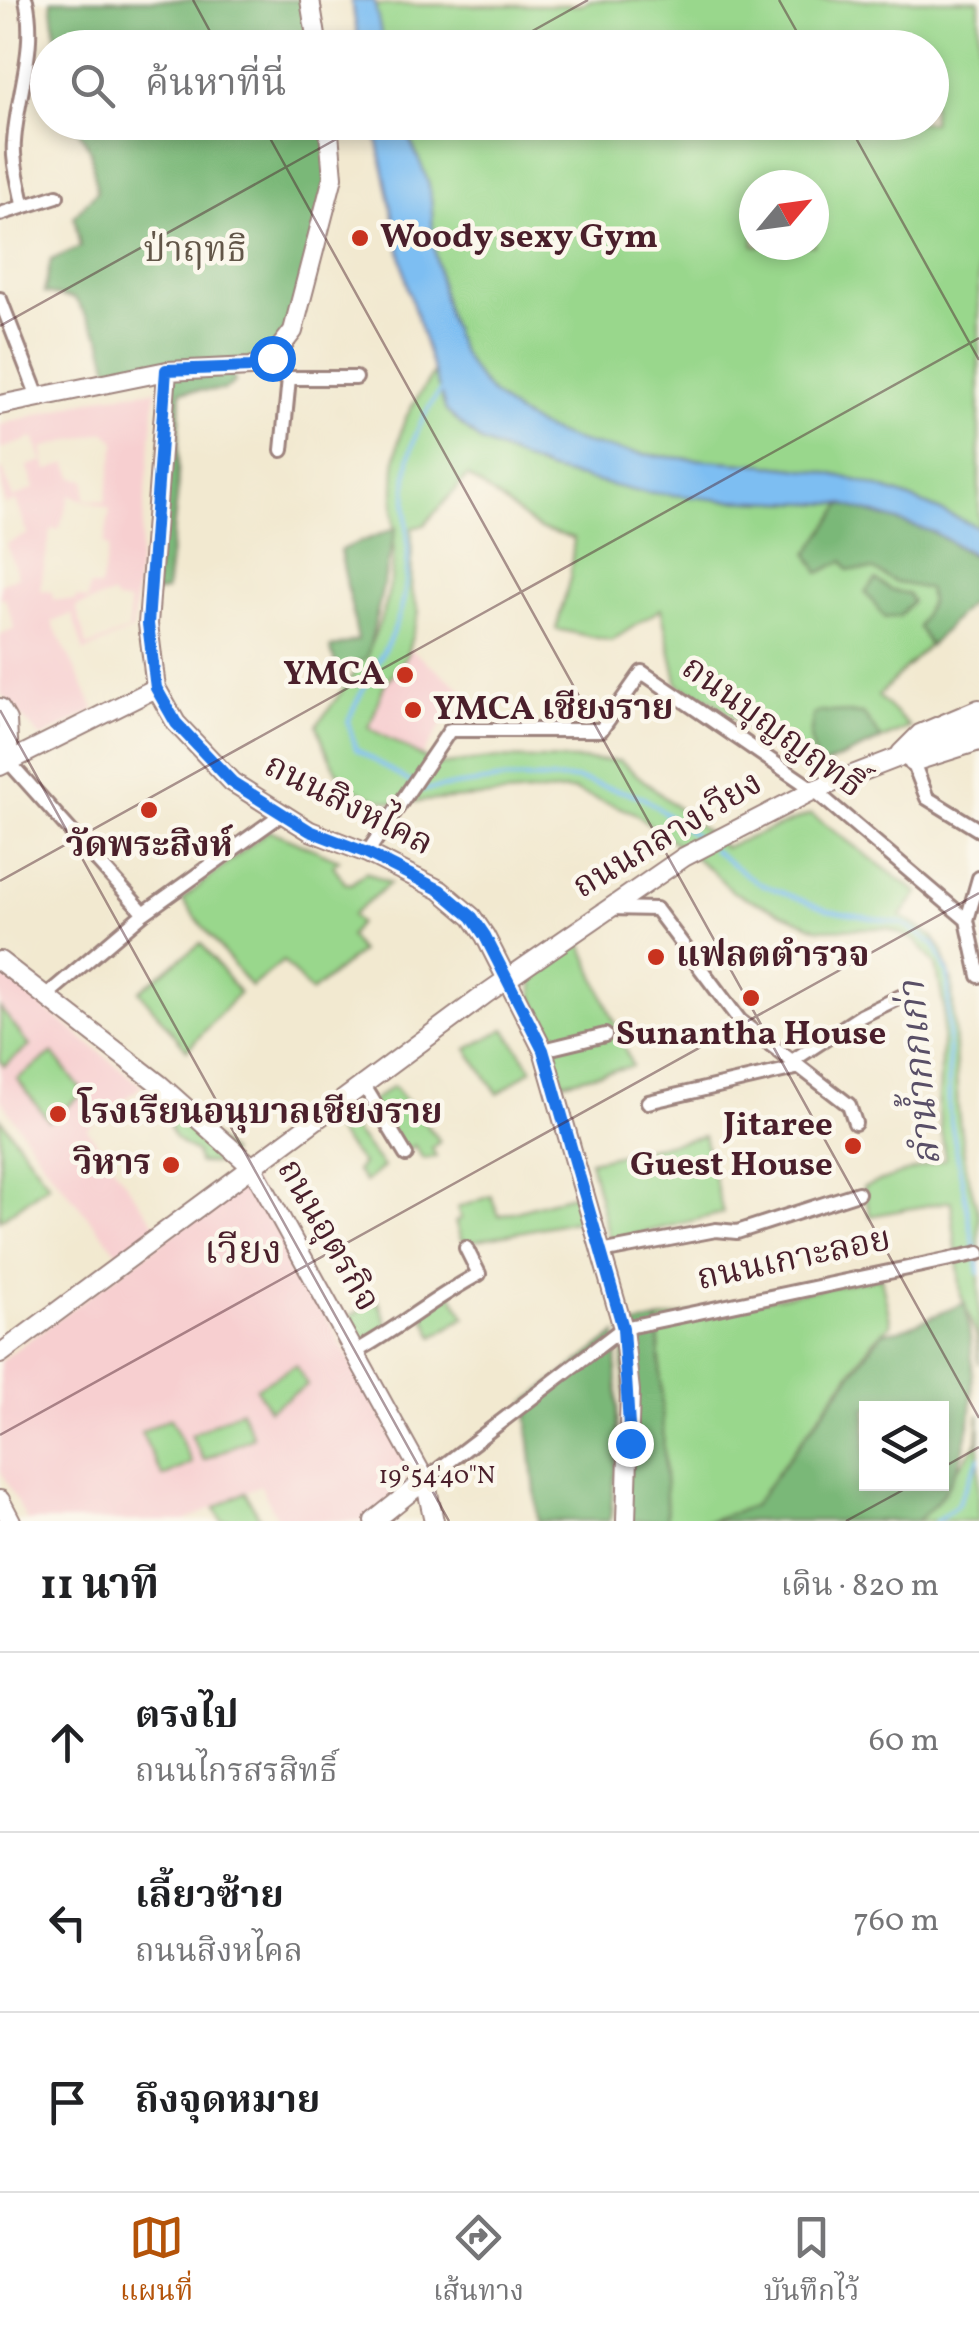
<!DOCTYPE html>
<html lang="th">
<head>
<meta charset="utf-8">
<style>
	:root { --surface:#fff; --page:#f6f6f6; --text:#202124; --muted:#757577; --line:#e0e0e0; --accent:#b45309 }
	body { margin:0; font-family:Vollkorn,"Noto Serif Thai",serif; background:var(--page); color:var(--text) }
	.controls { position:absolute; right:30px; bottom:30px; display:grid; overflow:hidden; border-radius:0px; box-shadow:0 5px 15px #0003 }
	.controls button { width:90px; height:90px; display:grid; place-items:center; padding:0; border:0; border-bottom:2px solid var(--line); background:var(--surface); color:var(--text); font:50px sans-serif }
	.compass { position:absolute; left:739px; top:170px; width:90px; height:90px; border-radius:50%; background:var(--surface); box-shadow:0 5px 15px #0003; rotate:61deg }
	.stop { position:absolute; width:30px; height:30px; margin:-22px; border:8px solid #1a73e8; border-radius:50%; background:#fff }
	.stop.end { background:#1a73e8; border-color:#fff; box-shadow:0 2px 10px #0008 }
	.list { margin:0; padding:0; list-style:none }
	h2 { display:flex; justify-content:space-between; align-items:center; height:130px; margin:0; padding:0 40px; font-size:42px }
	h2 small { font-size:32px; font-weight:400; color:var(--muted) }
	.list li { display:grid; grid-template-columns:65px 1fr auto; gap:30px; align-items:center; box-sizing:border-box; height:180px; padding:0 40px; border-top:2px solid var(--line) }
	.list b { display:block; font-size:38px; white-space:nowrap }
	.list p { margin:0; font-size:32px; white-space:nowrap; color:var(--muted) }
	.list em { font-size:32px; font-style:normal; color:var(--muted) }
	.icon { flex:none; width:55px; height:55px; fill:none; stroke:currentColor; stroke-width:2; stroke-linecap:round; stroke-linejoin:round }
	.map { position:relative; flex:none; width:979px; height:1521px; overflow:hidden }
	.search { position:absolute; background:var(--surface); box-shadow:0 5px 15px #0003; left:30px; right:30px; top:30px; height:110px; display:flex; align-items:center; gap:25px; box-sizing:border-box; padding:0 35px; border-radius:55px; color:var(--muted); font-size:38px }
	.sheet { height:670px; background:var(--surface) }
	nav { display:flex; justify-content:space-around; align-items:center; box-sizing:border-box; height:140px; border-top:2px solid var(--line); background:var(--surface); font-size:28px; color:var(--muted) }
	nav a { display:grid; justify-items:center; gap:5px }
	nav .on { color:var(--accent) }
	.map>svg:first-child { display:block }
</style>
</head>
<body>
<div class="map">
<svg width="979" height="1521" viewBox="0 0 979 1521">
	<rect width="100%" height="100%" fill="#fbf7ec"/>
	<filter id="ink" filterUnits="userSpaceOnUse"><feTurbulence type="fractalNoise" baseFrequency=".01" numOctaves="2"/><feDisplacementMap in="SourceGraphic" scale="20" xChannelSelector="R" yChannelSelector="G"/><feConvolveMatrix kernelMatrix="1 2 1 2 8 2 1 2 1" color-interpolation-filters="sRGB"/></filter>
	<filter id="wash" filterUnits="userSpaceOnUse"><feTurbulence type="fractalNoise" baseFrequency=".0048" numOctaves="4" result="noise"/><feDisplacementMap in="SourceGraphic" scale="40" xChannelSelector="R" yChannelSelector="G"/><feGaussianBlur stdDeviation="2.25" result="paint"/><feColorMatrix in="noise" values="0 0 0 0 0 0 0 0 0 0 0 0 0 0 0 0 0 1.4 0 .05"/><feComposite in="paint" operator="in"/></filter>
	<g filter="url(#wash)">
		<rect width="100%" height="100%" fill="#f2e9d0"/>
		<path fill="#f7cfd0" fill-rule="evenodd" d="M156,390L132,630L84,652L72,614L52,622L95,710L41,738L0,693V635L15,629L5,598H0V584L18,576L6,544L28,534L16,501L5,505L0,471L3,470L13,498L35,488L27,466L43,461L34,438L0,449V425L105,396ZM105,432L116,442L105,502L85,499L86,480L74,478L67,463L47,471L42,448ZM70,495L110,509L104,545L109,547L100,587H89L88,600L76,597L75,601L53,599L52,592L40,590L51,529L59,530ZM112,595L116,601L129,602V630L87,647L76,607Z
			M409,648L464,691L421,757L369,729L384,685Z
			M0,972L142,1086L87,1129L158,1228L120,1255L43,1162L0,1099Z
			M251,1177L407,1464L404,1492L368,1521H279L260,1485L185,1521H27L0,1470V1361Z"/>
		<path fill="#99d78c" stroke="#727b5c" stroke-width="2.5" fill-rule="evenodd" d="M591,0H979V528C929,505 877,483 822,472C702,449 517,480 457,342C445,314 439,276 434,246C431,227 434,205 429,186C423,164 410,145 404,123L932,122V48L384,47L373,5H581ZM754,185H814V245H754Z
			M434,372L446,411L481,442L547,470L722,500L843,504L979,560V594L878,696L910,727L806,773L711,700L678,685L661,609L611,641L556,629L570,578L574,538L539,529L468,476L424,525L412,528L411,590L419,612L406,657L384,685L369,728L437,765L498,758L620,761L725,847L811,814L918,893L901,916L932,936L942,950L952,982L958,1110L966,1168L979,1216V1364L976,1335L961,1295L951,1201L870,1216L863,1187L945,1159L938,1108L944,1008L936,966L915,940L887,928L819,929L733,892L711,870L633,812L572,790L396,803C345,795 333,773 317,725C352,678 378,645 390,585C400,532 386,476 403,425C409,407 424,389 434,372Z
			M269,830L339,860L333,865L345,883L351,884L366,872L390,883L352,915L359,923L349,936L360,952L311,992L283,961L251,987L182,900Z
			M581,942L632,1066L563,1082L533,997V979Z
			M201,943L239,993L187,1050L139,991Z
			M0,1008L30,1046L4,1066L0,1060Z
			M505,1029L532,1069L498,1094L467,1049Z
			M53,1053L84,1093L49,1121L17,1079Z
			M393,1086L440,1141L432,1148L436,1157L423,1159L414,1145L402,1155L368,1104Z
			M177,1107L230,1153L222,1163H198L196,1152C177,1143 159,1129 177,1107Z
			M0,1118L49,1184L0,1220Z
			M344,1118L383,1167L365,1182L356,1171L362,1164L332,1128Z
			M704,1136L723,1213L610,1241L590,1161Z
			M575,1194L580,1220L468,1242L461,1239L455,1222L461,1219L457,1208L491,1196L499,1216Z
			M881,1277L891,1324L875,1339L753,1506L708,1521H667L658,1320Z
			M451,1292L465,1317L434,1337L423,1314Z
			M378,1300L388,1326L360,1343L347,1318Z
			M296,1365L307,1385L269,1410L256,1388Z
			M241,1410L253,1437L204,1460L191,1435Z
			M979,1414V1521H917L977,1443Z
			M170,1418L192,1463L163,1477L141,1432Z
			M245,1492L261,1521H222L215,1508Z"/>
		<path fill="#7ab878" stroke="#626c52" stroke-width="2.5" fill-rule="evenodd" d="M51,0H310L316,47H57Z
			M74,123H326L333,177L283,348L229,368L235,382L224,390L181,391L177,498L166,591L154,593L166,371L111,376L101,338L75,299L44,293L51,260L80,247L74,216L97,191L90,149Z
			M843,504L933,532L979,560V593L930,646L918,627L930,601L928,589L895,582L874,570H848L843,561L819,573L808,554Z
			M396,528L367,658L339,673L330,648L358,640L340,550Z
			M876,580L891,590L908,594L912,601L899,616L885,618L865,592Z
			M821,711L863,714L882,739L818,768L810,738L813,715Z
			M965,1303C979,1379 979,1471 917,1521H708L753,1506L883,1332L900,1330ZM866,1408H942V1484H866Z
			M658,1320L667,1521H626L623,1328Z
			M616,1334L618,1442L610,1521H538L526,1402Z"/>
		<path fill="#7dbef2" stroke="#646e8e" stroke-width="2.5" d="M351,0H374L384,47H360Z
			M374,123H404C410,145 423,164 429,186C434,205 431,227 434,246C439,276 445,314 457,342C517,480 703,449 822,472C877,483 929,505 979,528V558L933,532L843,504L722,500L635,491L547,470L481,442L446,411L408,289Z"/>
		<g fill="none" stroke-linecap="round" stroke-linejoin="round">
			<path stroke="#7dbef2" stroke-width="4" d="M440,391C384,467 418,518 404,597C395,643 364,679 348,722L356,749L423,790L506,779H576L643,797L702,841
				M713,850L756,882L827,910L903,924L934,944L948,974L949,1111L975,1250
				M977,1260L979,1273
				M936,1521L957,1505L979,1458"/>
		</g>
	</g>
	<g filter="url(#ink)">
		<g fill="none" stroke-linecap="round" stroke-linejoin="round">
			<g stroke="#9e847e" stroke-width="18">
				<path id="street" d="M23,205C20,185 12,162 14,142C17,94 37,49 26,0
					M0,214L57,196
					M0,299L38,397
					M251,367L289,378H356
					M282,450L289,378
					M906,760L913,762L927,798L979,830
					M9,762L144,913
					M367,853L450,730H601L642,672L814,790L967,920L979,976
					M610,908L656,909L740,1021L849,1105L855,1123
					M967,920L979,878
					M47,995L144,913L282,814
					M543,1050L605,1035
					M792,1061L861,1016L900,997
					M363,1084L406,1155
					M648,1102L800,1067
					M601,1252L716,1230L737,1232L858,1193
					M355,1352C399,1328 435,1297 479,1274L466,1248
					M425,1480L623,1328L979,1253"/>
			</g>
			<g stroke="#9e847e" stroke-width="22">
				<path id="secondary" d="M310,0L318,48
					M167,371L148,624L156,688L176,723L232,782L310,831L367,853L440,890L472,917L485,936L543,1050L623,1328L630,1391L626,1521
					M0,405L167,371L251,367L272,358L293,331L333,177L328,122
					M0,708L7,720L9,762
					M901,753L920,734L979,709
					M913,762L979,741
					M0,766L156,688
					M0,961L159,1084L253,1168L425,1480L434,1521
					M0,1354L487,993L684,857L814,790L979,726
					M0,1500L11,1521
					M374,1521L425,1480"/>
			</g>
			<use href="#street" stroke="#fff" stroke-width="12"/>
			<use href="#secondary" stroke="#fff" stroke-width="18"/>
		</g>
	</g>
	<g fill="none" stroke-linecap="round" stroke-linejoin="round" filter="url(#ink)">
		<path stroke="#1a73e8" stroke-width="12" d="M272,358L251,367L166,370L148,624L156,688L176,723L232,782L310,831L367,853L440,890L472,917L485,936L543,1050L623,1328L630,1443"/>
	</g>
	<path fill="none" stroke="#4a1f2b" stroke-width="2.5" stroke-opacity="0.45" d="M193,0L219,48M779,0L806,48M502,48L588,0M261,122L979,1418M847,122L979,360M0,326L367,122M0,710L449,1521M0,881L979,338M0,1435L979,893M942,1468L979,1447M846,1521L914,1484"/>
	<g fill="#c8321e" stroke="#fbf7ec" stroke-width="4">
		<circle cx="360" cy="238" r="10"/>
		<circle cx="405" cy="675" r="10"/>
		<circle cx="413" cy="710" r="10"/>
		<circle cx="149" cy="810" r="10"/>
		<circle cx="656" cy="957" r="10"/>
		<circle cx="751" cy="998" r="10"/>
		<circle cx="58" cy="1114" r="10"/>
		<circle cx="853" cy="1146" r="10"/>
		<circle cx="171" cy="1165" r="10"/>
	</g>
	<g text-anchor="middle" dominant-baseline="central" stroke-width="9" stroke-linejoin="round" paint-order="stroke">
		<g font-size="35" font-weight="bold" fill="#4a1f2b" stroke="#fbf7ec" text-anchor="start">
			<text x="380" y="238">Woody sexy Gym</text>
			<text x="385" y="675" text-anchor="end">YMCA</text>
			<text x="433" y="710">YMCA เชียงราย</text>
			<text x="149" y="847" text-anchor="middle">วัดพระสิงห์</text>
			<text x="676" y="957">แฟลตตำรวจ</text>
			<text x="751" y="1035" text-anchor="middle">Sunantha House</text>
			<text x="78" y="1114">โรงเรียนอนุบาลเชียงราย</text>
			<text x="833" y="1126" text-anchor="end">Jitaree<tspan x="833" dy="40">Guest House</tspan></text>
			<text x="151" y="1165" text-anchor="end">วิหาร</text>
		</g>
		<g font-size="35" fill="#625648" stroke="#fbf7ec">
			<text x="195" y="252">ป่าฤทธิ</text>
		</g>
		<g font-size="35" fill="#4a1f2b" stroke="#fbf7ec">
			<text transform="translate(772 728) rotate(36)">ถนนบุญญฤทธิ์</text>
			<text transform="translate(348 806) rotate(27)">ถนนสิงหไคล</text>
			<text transform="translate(668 836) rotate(-31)">ถนนกลางเวียง</text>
			<text transform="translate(327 1236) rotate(60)">ถนนอุตรกิจ</text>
			<text transform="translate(794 1260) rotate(-12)">ถนนเกาะลอย</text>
		</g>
		<g font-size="38" font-style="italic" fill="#594f67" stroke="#fbf7ec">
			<text transform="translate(922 1073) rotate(-95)">ลำน้ำกกเก่า</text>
		</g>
		<g font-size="40" fill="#4a1f2b" stroke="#fbf7ec">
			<text x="243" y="1253">เวียง</text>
		</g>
	</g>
	<g font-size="25" text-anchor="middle" fill="#4a1f2b" stroke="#fbf7ec" stroke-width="9" stroke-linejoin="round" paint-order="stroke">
		<text x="437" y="1483">19°54'40"N</text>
	</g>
</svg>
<div class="controls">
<button><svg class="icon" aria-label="layers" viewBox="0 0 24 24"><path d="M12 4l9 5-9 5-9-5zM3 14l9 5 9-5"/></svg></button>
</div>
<svg class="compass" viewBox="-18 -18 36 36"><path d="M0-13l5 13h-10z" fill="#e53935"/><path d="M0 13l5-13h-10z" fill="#757577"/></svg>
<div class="stop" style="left:272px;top:358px"></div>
<div class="stop end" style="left:630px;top:1443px"></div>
<div class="search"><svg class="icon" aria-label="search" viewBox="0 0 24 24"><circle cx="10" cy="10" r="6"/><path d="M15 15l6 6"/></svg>ค้นหาที่นี่</div>
</div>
<section class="sheet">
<h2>11 นาที<small>เดิน · 820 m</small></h2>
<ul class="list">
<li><svg class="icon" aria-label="ahead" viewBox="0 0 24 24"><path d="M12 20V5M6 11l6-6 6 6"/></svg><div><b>ตรงไป</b><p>ถนนไกรสรสิทธิ์</p></div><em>60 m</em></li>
<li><svg class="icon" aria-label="left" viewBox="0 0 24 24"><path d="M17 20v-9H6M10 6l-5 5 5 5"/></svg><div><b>เลี้ยวซ้าย</b><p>ถนนสิงหไคล</p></div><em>760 m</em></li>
<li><svg class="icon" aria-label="arrive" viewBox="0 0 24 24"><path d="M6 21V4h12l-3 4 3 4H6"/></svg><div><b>ถึงจุดหมาย</b></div></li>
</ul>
</section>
<nav>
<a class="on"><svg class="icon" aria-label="map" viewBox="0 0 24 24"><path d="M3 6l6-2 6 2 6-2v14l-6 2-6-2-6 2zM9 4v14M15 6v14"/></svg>แผนที่</a>
<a><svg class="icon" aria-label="directions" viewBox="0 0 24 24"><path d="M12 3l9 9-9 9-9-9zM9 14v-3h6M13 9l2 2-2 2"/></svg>เส้นทาง</a>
<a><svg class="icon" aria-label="saved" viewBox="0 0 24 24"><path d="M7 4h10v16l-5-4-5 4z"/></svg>บันทึกไว้</a>
</nav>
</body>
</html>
